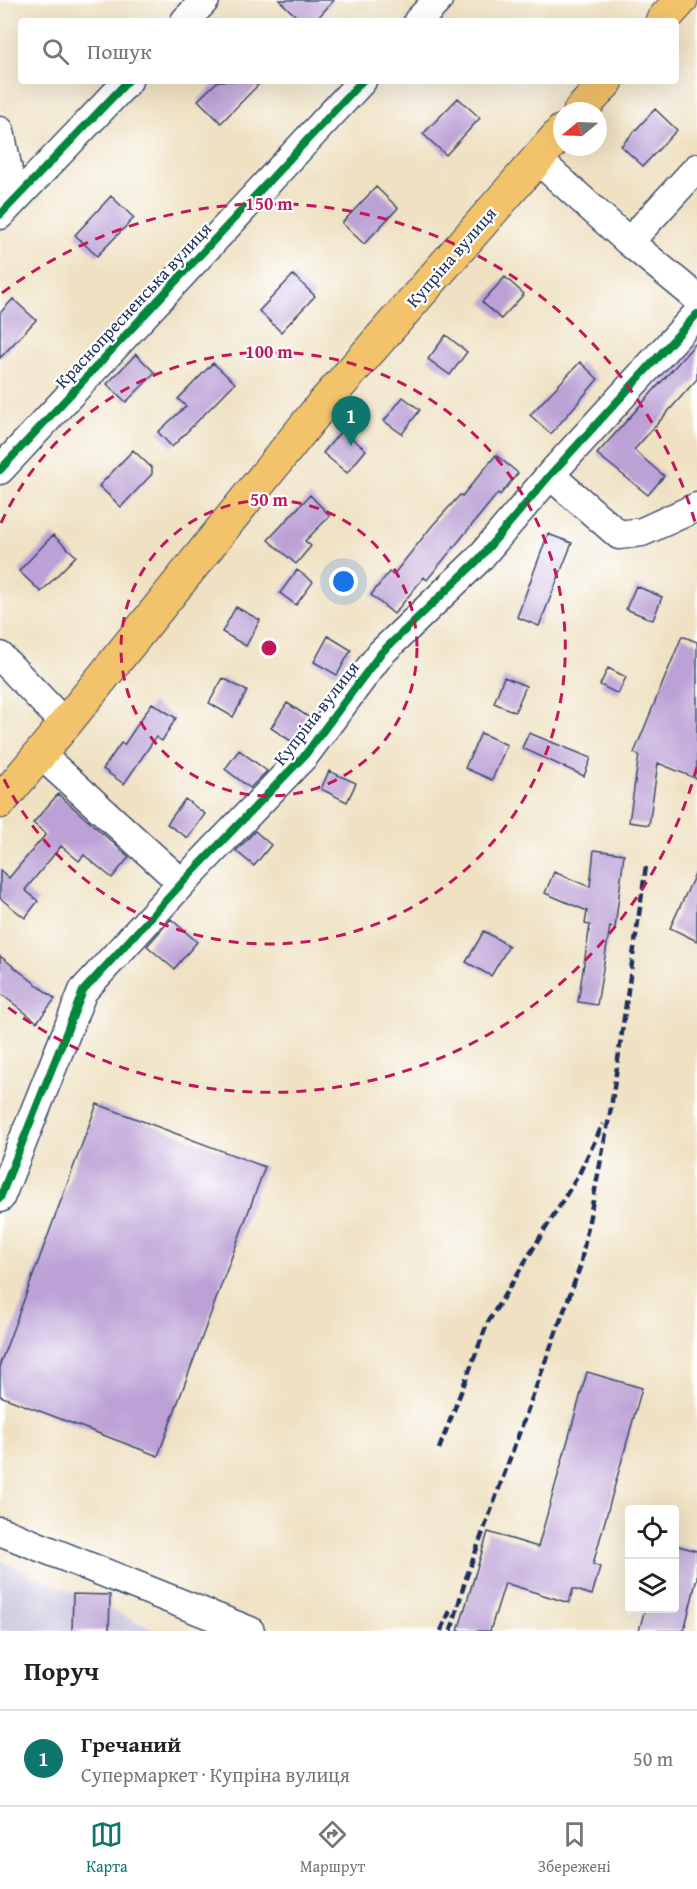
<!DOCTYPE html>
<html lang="uk">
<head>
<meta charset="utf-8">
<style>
	:root { --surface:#fff; --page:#f6f6f6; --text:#222; --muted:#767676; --line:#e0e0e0; --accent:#0f766e }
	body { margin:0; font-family:"Gentium Book Plus",serif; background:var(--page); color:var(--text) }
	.controls { position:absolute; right:18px; bottom:18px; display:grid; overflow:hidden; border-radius:6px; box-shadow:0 6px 24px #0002 }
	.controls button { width:54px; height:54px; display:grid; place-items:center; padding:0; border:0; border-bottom:2px solid var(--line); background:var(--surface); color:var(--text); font:30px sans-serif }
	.compass { position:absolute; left:553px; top:102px; width:54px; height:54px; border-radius:50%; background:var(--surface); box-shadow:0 6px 24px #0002; rotate:251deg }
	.you { position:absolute; left:344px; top:582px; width:21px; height:21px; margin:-15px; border:4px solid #fff; border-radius:50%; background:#1a73e8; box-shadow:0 0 0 9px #1a73e833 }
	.badge { display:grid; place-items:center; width:39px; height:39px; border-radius:50%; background:var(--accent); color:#fff; font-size:20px; font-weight:700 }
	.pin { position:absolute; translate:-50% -50px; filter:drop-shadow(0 2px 3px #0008) }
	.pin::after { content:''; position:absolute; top:32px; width:21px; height:18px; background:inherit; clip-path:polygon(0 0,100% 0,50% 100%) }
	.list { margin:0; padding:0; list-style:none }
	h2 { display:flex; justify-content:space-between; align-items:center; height:78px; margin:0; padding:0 24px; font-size:26px }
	h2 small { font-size:20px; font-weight:400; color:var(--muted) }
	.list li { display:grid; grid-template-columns:39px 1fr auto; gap:18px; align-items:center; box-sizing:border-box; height:96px; padding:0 24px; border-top:2px solid var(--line) }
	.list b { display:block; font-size:22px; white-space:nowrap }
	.list p { margin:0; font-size:20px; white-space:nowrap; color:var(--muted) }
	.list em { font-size:20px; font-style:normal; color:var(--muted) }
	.icon { flex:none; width:33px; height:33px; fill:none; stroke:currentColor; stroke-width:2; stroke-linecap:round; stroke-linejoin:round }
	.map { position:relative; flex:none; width:697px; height:1631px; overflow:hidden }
	.search { position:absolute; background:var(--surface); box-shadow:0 6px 24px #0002; left:18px; right:18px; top:18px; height:66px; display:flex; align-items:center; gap:15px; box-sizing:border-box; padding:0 21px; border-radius:6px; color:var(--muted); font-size:22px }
	.sheet { height:174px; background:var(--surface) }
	nav { display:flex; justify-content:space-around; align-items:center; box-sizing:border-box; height:84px; border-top:2px solid var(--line); background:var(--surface); font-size:16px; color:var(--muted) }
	nav a { display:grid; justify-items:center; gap:3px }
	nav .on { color:var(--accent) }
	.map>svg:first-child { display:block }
</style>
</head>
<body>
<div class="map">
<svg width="697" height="1631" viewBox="0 0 697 1631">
	<rect width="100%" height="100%" fill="#fff"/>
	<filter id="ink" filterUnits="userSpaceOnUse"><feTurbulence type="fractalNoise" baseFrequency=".0167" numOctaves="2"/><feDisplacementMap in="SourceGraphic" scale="12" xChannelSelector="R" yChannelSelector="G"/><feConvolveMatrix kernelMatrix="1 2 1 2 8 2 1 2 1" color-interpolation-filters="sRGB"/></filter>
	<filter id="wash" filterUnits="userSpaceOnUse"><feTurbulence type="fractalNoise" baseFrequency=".008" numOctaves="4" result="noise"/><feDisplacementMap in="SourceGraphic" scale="24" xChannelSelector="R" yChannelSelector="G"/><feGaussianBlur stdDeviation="1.35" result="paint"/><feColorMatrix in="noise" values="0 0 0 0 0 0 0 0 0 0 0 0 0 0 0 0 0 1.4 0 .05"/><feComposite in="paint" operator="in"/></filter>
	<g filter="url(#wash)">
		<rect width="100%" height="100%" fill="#efe1c2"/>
		<path fill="#c6c0da" d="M0,1560L157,1631H0Z"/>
		<g id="blocks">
			<path fill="#bca1d6" d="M279,0H334L315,21H301Z
				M218,81H262L221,123L198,100Z
				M458,98L480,118L446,155L423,134Z
				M655,109L677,130L643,166L621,146Z
				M376,187L398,208L364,244L342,223Z
				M111,196L134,218L97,256L75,235Z
				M293,275L315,296L281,332L259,311Z
				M505,277L524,294L501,319L482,302Z
				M13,299L36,320L0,358V313Z
				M446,335L467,352L450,375L428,359Z
				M697,342V379L634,450L664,476L648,495L597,454Z
				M136,354L155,373L126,402L107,384Z
				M580,362L598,379L551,434L530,415Z
				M213,363L235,383L172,447L158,432L186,406L178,399Z
				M403,397L420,410L402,434L384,421Z
				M342,430L366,450L347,473L323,453Z
				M133,450L152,468V474L121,507L99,486Z
				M496,455L518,473L500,495L498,493L427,580L424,577L394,614L371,595L389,572L393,575L432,526L460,495L462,496Z
				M310,495L330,516L305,541L311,546L296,564L268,540Z
				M548,534L572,543L539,626L517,617Z
				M53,535L76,556L41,592L19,571Z
				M297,570L313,582L296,605L280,593Z
				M636,586L662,597L653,620L626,609Z
				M236,607L260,620L246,646L222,632Z
				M328,636L351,650L337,675L314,662Z
				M682,636L697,642V779L658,763L649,825L629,822L639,755L634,753Z
				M608,668L626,677L618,694L600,685Z
				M504,677L526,686L515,712L494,703Z
				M223,678L247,691L233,717L209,703Z
				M152,703L176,718L162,741L156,737L124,784L103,769L121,743L124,745Z
				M287,703L310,718L294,743L271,728Z
				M481,733L507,745L492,780L465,768Z
				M529,733L591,758L584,776L522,748Z
				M239,750L267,771L250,788L225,769Z
				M329,771L356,783L347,802L321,789Z
				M58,794L129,857L112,878L84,855L79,861L61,846L25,890L38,901L25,918L0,898V870L9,878L46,834L33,823Z
				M185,799L205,814L188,838L167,824Z
				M255,831L271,845L254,866L236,851Z
				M594,850L624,854L615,928L610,927L597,1005L578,1002L590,925L585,924L587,911L545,893L554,872L590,887Z
				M697,870V941L670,928Z
				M171,919L197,942L174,969L147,946Z
				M484,931L509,946L491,976L466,962Z
				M0,956L55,999L37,1022L0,993Z
				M97,1104L265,1167L158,1456L0,1396V1364Z
				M587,1372L642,1388L593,1564L600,1567L592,1595L573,1589L569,1603L505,1583L490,1631H458L488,1532L538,1547Z
				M675,1545L697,1551V1578L684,1631H639L645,1608H675Z
				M73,1594L110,1595L109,1631H72Z"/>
		</g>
	</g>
	<g filter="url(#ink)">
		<use href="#blocks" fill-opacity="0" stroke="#3b4a6d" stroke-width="1.5"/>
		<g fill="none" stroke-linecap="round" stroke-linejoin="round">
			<g stroke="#3b4a6d" stroke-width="31">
				<path id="minor" d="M185,21L205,0
					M418,21L438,0
					M0,131L14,200
					M537,159L629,242
					M697,168L629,242L697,298
					M0,215L128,81
					M0,470L362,81
					M550,475L619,535L642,532L697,507
					M0,656L65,724
					M40,754L182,883
					M0,1198L83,991L182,883L305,755L381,653L478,560L550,475L697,314
					M0,1531L250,1631"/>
			</g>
			<g stroke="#3b4a6d" stroke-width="35">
				<path id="major" d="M662,21L681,0
					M580,111L607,81
					M0,802L65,724L322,405L562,131"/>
			</g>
			<use href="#minor" stroke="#fff" stroke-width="28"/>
			<use href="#major" stroke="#f2c36a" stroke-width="33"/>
			<path stroke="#1b2f5e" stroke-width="4.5" stroke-dasharray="9 4.5" stroke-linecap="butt" d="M439,1449L488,1322L579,1174L603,1124
				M441,1631L450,1611
				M451,1631L465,1581L580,1267L611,1108L646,866"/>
			<g stroke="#fff" stroke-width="11">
				<path id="cycleway" d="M0,215L128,81
					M0,470L362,81
					M0,1198L83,991L182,883L305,755L381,653L478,560L550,475L697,314"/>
			</g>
			<use href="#cycleway" stroke="#00873e" stroke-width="8"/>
		</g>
	</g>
	<g fill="none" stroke="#c2185b" stroke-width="3" stroke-dasharray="10 8">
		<circle cx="269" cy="648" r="148"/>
		<path d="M1 523A296 296 0 1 1 1 773"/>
		<path d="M697 767A444 444 0 0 1 2 1003M2 293A444 444 0 0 1 697 529"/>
	</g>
	<g text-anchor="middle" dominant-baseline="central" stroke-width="4.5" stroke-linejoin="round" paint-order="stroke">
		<g font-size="18" fill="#1b2f5e" stroke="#fff">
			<text transform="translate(451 257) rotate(-49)">Купріна вулиця</text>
			<text transform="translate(133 305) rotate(-47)">Краснопресненська вулиця</text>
			<text transform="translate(316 713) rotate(-52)">Купріна вулиця</text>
		</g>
	</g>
	<circle cx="269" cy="648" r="9" fill="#c2185b" stroke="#fff" stroke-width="3"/>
	<g font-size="18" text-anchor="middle" font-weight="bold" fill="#c2185b" stroke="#fff" stroke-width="4.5" stroke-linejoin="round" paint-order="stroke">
		<text x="269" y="210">150 m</text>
		<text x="269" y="358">100 m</text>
		<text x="269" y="506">50 m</text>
	</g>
</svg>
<div class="controls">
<button><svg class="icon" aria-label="locate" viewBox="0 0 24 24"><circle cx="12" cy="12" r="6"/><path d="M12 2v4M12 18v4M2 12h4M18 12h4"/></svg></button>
<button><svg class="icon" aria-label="layers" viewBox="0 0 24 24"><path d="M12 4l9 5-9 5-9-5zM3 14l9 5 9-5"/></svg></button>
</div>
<svg class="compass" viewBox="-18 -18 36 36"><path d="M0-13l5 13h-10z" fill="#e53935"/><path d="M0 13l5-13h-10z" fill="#767676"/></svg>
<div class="you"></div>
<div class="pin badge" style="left:351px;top:446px">1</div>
<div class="search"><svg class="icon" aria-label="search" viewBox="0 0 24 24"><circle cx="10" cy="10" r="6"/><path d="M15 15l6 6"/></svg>Пошук</div>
</div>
<section class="sheet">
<h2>Поруч<small></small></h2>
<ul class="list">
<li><span class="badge">1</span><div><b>Гречаний</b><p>Супермаркет · Купріна вулиця</p></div><em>50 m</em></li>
</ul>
</section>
<nav>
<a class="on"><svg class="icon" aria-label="map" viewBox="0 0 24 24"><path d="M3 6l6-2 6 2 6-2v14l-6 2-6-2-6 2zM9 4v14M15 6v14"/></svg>Карта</a>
<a><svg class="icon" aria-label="directions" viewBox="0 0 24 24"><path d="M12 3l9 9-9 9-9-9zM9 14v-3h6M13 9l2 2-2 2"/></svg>Маршрут</a>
<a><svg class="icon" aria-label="saved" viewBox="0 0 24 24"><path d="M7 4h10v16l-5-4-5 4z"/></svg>Збережені</a>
</nav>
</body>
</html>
